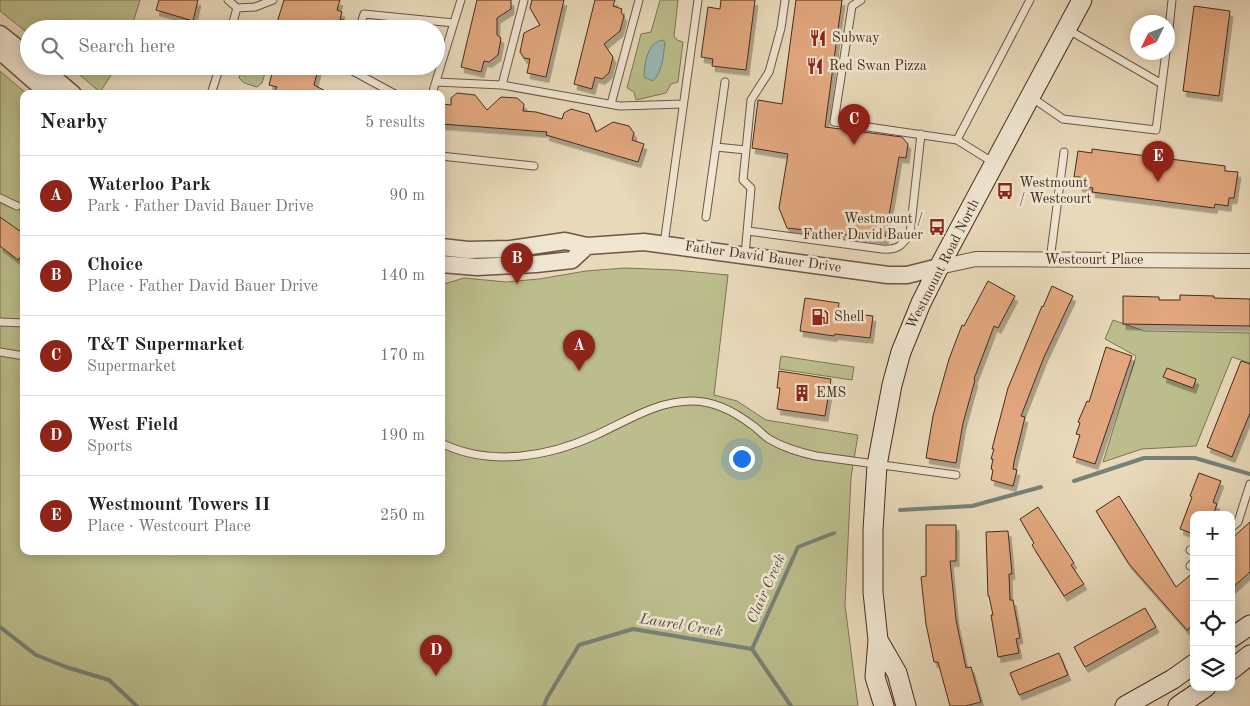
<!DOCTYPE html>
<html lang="en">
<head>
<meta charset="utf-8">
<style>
	:root { --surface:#fff; --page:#f6f6f6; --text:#222; --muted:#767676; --line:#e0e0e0; --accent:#8f2418 }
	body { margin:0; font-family:"Old Standard TT",serif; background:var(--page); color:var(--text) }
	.controls { position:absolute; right:15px; bottom:15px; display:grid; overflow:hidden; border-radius:10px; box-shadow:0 2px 12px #0003 }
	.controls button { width:45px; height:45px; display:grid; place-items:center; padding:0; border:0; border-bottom:1px solid var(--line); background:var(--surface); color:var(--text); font:25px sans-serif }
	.compass { position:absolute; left:1130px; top:15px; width:45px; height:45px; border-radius:50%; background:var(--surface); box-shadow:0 2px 12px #0003; rotate:227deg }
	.you { position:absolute; left:741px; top:458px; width:18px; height:18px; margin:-12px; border:4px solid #fff; border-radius:50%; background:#1a73e8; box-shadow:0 0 0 8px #1a73e833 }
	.badge { display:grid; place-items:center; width:32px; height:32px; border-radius:50%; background:var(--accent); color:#fff; font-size:16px; font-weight:700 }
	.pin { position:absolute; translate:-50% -41px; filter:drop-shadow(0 1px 2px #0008) }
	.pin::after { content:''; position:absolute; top:26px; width:18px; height:15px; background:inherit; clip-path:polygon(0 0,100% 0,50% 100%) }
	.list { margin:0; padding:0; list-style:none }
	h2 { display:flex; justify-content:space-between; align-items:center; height:65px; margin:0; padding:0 20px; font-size:21px }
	h2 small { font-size:16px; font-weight:400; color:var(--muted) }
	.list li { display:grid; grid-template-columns:32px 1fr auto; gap:15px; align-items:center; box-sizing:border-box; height:80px; padding:0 20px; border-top:1px solid var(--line) }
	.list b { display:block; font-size:19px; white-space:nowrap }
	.list p { margin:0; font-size:16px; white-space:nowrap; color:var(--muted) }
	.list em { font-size:16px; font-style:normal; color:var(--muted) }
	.icon { flex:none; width:28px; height:28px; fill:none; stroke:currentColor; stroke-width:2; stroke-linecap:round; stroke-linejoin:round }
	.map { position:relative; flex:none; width:1250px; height:706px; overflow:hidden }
	.search { position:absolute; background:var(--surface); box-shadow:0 2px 12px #0003; left:20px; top:20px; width:425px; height:55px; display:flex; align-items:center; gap:12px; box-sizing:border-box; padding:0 18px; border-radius:28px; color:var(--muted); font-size:19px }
	.panel { position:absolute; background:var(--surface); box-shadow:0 2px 12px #0003; left:20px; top:90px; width:425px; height:465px; border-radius:10px }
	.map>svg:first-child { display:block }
</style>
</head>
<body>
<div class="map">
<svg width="1250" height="706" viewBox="0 0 1250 706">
	<defs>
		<filter id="shadow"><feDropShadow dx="3" dy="5.5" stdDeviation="0" flood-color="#0004"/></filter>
	</defs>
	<rect width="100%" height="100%" fill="#e8d9ba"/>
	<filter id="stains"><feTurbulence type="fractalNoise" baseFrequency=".004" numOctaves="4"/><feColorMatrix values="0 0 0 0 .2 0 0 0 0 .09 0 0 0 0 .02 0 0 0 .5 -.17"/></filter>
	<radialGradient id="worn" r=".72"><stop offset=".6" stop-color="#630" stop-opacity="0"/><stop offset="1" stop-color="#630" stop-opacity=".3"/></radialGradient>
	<path fill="#bbbe8c" stroke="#807454" d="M0,0H140L131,29H29V34L0,11Z
		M660,0H678L674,36L677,40L683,42L678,82L671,84L666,93L636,100L634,92L627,88L641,34L651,32Z
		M69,66H117L100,92Z
		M244,67L256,68L265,73L262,83L257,87L244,83L239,78L241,71Z
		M0,71L27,94H24V551H441V285L464,278L506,282L539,279L586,271L625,268L675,270L728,275L714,395L737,401L766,420L858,435L851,477L845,605L858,706H0Z
		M1113,320L1144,331L1250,333V363L1232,357L1196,446L1142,449L1103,462L1136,356L1105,339Z
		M781,356L854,367L852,380L779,369Z"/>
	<path fill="#98bab4" stroke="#768177" d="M663,40L665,43C663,56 663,71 653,81L644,77C644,65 647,42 663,40Z"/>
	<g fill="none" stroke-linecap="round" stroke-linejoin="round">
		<path stroke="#768177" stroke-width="4" d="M1074,481L1144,458H1195L1250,474
			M900,510L972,506L1041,487
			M0,627L36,655L66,667L109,680L137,706
			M752,649L798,547L834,533
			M544,706L547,698L579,645L633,629L752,649L791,706"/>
	</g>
	<path fill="#e2a77e" stroke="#442b1c" filter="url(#shadow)" d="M159,0H198L193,21L156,10Z
		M284,0H340L337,10L342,12L340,19L355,24L354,29H275Z
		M477,0H511V9L497,18V35L501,38L498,55L489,62L484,61L481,72L461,67Z
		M532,0H564L546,77L527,73L530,59L524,58L520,52L524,33L540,25L530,8Z
		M595,0H615L613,6L622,9L621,12L624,16L620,31L604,44L613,57L609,73L602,79L595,77L592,89L574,84Z
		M721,0H755L746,70L712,66L713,59L701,57L708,7L720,9Z
		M796,0H842L825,127L902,137L908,144L906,158L899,157L885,239L787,228L779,208L788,154L752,148L758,100L782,104Z
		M1194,6L1230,11L1219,96L1183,91Z
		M274,66H319L314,85L331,94H273L277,87L269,85Z
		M457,93L475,95L487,110L501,97L517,98L524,104L523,111L536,112L562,119L564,113L571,109L589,114L596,132L613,122L629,126L634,133L632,140L644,144L638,162L546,135L547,132L441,124V104L451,105V98Z
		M1092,149L1225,166V171L1238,172L1234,198H1229L1228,206L1215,204L1214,208L1092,192L1093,188L1079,186L1080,177H1074L1078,151L1092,153Z
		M0,217L24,234V252L18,260L0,246Z
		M988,281L1015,296L998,328L994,326L974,379L975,380L963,423L956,463L926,458L933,416L949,359L962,325L964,326Z
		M1052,286L1073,296L1044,357L1021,416L1025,417L1014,462L1013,469L1017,470L1013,486L991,480L993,470L991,469L993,459H991L994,449H992L1008,388L1042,306L1043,307Z
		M1180,295L1214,296V298L1250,299V326L1123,324V296L1159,297V300H1180Z
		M805,298L839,303L838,312L873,316L870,338L835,334L834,336L800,331Z
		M1106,347L1132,356L1095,464L1073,457L1080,435L1076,434L1080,423L1078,422L1087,401L1089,402Z
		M1241,361L1250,364V413L1232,457L1207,447Z
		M1167,368L1196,379L1193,388L1163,377Z
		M779,371L831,379L825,416L777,409L780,388H777Z
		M1199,473L1221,481L1213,502L1217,504L1213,515H1194V534L1180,529L1192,497L1190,496Z
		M1119,496L1176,587L1194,572V624L1187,630L1129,564L1096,511Z
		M1038,507L1074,563L1071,565L1084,584L1064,596L1032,545L1034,543L1020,519Z
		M1250,522V572L1231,589V539Z
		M926,525H956V561H950L956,620L966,668L971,667L981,702L965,706H950L938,662H934L926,624L921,577L926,576Z
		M1008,531L1012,574H1009L1010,600H1013L1020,638L1016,639L1019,653L998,657L991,615H993L989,596H988L986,532Z
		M1145,608L1156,627L1085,667L1074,647Z
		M1059,653L1068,675L1019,695L1010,673Z"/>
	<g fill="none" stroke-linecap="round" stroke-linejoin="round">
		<g stroke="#6d5644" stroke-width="9">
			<path id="service" d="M228,0L237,8L255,7L273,0
				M861,0L852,6L834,122L957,140L994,163
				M231,29L237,8
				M359,29L364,14L454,23
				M1067,29L1162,84
				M1168,38L1172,0
				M347,66V68L395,94
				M436,82L502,85L620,106L683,104
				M502,85L524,0
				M211,94L220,66
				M432,94L461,0
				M1031,97L1063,119L1156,130L1166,52
				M611,104L639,0
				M957,140L1030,0
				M716,147L746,150
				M441,156L534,166
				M0,198L17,206
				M706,217L725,82
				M748,231L882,249C897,250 901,247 910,234L921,134
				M664,244L698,0
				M745,255L751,188L743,180L751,100L769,72L781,28L785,0
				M1050,260L1064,152
				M0,322L24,323
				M0,352L24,356
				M441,443C490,467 548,457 596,435C627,421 656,401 692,401C714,401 735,412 752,425C758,429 763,435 769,439C784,448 799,452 816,456L956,475
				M1231,528L1238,522L1250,484
				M1190,550L1194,552
				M1190,566L1194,562"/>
		</g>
		<g stroke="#6d5644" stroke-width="16">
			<path id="minor" d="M939,267L976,259L1250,261"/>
		</g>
		<g stroke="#6d5644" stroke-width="19">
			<path id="tertiary" d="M0,34L29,57
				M0,51L49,94
				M40,66L73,94
				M441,247L468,250L511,249L565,241L587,246L644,242L888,275H907L939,267
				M441,264L477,267L536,264L572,260L587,246"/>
		</g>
		<g stroke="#442b1c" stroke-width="21">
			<path id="secondary" d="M1231,638L1250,625
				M878,640L897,673L906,706
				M1231,670L1250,655
				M884,706L875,677L878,640L873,592V530L877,465L892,385L901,352L921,303L939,267L1082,0
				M1125,706L1173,679L1194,664
				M1178,706L1206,687"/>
		</g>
		<use href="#service" stroke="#f0e6d2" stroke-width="7"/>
		<use href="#minor" stroke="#f0e6d2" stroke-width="14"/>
		<use href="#tertiary" stroke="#f0e6d2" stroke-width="16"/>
		<use href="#secondary" stroke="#f0e6d2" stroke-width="19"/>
	</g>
	<defs>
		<g id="restaurant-bare" transform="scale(1.35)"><path d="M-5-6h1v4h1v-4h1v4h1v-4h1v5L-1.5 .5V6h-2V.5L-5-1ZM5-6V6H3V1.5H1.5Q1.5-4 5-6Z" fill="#8f2418" stroke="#f0e6d2" stroke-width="2.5" paint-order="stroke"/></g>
		<g id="bus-bare" transform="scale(1.35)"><path d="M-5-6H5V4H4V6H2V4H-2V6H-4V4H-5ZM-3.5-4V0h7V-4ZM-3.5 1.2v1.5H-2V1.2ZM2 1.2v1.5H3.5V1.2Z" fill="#8f2418" stroke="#f0e6d2" stroke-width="2.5" paint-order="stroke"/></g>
		<g id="fuel-bare" transform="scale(1.35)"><path d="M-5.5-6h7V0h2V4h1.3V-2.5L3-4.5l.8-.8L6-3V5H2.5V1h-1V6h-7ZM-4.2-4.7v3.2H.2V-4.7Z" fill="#8f2418" stroke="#f0e6d2" stroke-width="2.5" paint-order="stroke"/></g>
		<g id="building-bare" transform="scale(1.35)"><path d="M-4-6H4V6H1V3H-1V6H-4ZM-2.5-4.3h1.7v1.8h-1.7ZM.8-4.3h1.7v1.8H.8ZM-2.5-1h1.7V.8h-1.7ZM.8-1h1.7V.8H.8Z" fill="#8f2418" stroke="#f0e6d2" stroke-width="2.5" paint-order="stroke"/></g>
	</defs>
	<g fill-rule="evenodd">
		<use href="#restaurant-bare" x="818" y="38"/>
		<use href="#restaurant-bare" x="815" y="66"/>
		<use href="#bus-bare" x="1005" y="191"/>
		<use href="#bus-bare" x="937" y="227"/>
		<use href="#fuel-bare" x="820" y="317"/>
		<use href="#building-bare" x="802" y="393"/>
	</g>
	<g text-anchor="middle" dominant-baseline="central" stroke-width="5" stroke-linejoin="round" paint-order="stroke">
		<g font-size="14" fill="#442b1c" stroke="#f0e6d2" text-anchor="start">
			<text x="832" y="38">Subway</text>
			<text x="829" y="66">Red Swan Pizza</text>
			<text x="1019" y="183">Westmount<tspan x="1019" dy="16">/ Westcourt</tspan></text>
			<text x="923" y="219" text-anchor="end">Westmount /<tspan x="923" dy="16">Father David Bauer</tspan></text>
			<text x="834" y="317">Shell</text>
			<text x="816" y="393">EMS</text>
		</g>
		<g font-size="14" fill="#442b1c" stroke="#f0e6d2">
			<text transform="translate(763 257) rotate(8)">Father David Bauer Drive</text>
			<text x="1094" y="260">Westcourt Place</text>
			<text transform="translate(943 264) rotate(-63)">Westmount Road North</text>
		</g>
		<g font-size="15" font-style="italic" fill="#55483a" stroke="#f0e6d2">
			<text transform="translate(767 589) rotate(-66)">Clair Creek</text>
			<text transform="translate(681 626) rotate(9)">Laurel Creek</text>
		</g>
	</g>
	<rect width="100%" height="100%" filter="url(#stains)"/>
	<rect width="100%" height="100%" fill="url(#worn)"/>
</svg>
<div class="controls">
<button>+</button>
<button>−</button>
<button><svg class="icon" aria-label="locate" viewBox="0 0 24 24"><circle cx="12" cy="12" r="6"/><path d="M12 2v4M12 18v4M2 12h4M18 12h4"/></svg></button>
<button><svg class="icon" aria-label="layers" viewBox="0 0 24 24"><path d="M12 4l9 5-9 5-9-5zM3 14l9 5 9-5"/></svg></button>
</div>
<svg class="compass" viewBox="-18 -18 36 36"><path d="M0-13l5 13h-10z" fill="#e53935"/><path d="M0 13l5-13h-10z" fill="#767676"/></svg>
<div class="you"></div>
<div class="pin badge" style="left:579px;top:371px">A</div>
<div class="pin badge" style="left:517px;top:284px">B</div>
<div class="pin badge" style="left:854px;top:145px">C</div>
<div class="pin badge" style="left:436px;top:676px">D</div>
<div class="pin badge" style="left:1158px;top:182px">E</div>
<div class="search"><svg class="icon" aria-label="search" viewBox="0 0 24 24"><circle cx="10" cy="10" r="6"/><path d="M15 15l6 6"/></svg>Search here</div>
<section class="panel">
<h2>Nearby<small>5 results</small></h2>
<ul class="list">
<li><span class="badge">A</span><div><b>Waterloo Park</b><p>Park · Father David Bauer Drive</p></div><em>90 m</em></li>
<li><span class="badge">B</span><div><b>Choice</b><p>Place · Father David Bauer Drive</p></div><em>140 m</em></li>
<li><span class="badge">C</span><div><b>T&amp;T Supermarket</b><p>Supermarket</p></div><em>170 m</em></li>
<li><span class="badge">D</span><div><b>West Field</b><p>Sports</p></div><em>190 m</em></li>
<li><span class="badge">E</span><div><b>Westmount Towers II</b><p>Place · Westcourt Place</p></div><em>250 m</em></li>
</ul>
</section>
</div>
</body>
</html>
